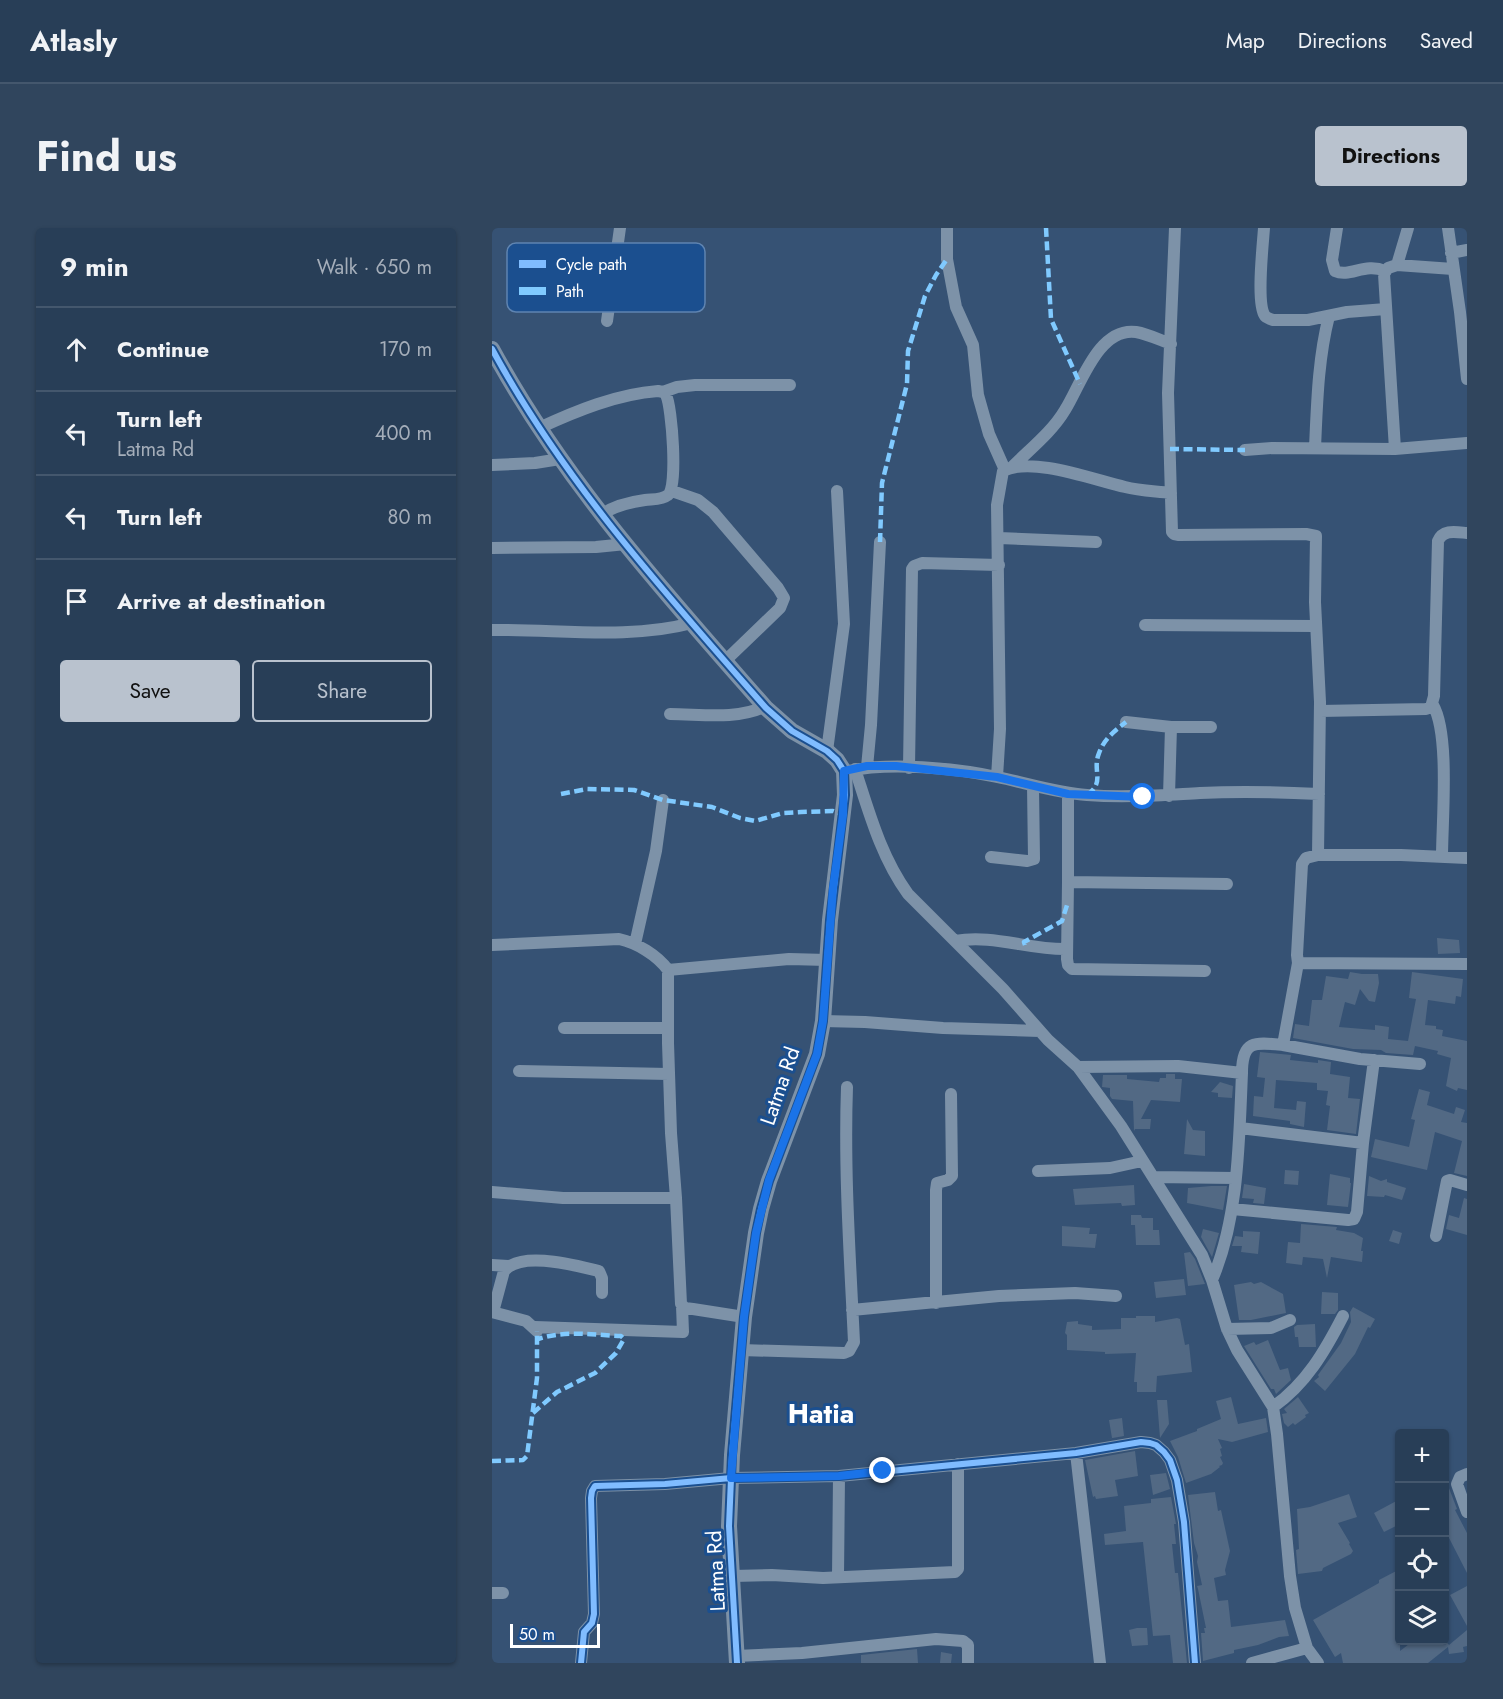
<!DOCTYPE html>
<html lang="en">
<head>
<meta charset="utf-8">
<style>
	:root { --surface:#283e57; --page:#30455d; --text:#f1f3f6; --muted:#a5aeba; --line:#44576d; --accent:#b9c2ce }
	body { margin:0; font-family:Jost,sans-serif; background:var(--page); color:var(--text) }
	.controls { position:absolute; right:18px; bottom:18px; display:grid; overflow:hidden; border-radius:6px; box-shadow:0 2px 4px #0004 }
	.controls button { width:54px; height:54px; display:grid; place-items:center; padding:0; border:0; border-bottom:2px solid var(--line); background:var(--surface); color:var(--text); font:30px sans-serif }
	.scale { position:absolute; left:18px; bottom:15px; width:90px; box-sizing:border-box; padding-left:6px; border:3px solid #fff; border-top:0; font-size:16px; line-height:21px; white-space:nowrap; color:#fff; -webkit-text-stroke:4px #1b4f8f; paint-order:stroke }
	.stop { position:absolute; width:18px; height:18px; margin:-14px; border:4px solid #1a73e8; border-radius:50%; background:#fff }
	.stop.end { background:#1a73e8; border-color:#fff; box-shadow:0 2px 6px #0008 }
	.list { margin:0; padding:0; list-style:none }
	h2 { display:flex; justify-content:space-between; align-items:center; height:78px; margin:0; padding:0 24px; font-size:26px }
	h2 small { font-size:20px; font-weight:400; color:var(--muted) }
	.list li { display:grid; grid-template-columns:39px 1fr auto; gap:18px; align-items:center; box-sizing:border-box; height:84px; padding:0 24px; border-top:2px solid var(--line) }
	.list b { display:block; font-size:22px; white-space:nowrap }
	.list p { margin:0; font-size:20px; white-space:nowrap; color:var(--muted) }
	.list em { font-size:20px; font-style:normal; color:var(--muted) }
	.actions { display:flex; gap:12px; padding:18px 24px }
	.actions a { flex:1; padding:14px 0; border:2px solid var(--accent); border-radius:6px; text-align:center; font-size:21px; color:var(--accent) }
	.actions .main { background:var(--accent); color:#111 }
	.icon { flex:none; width:33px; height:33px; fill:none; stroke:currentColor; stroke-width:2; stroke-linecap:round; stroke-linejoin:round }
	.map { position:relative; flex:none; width:975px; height:1435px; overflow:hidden; border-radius:6px }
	header { display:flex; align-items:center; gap:36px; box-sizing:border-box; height:84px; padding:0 30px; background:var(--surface); border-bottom:2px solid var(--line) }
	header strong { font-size:28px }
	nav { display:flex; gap:33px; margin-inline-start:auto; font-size:21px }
	.intro { display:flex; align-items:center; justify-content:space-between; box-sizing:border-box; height:144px; padding:0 36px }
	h1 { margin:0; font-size:42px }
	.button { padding:15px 27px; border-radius:6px; background:var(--accent); color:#111; font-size:21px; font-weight:700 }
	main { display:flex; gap:36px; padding:0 36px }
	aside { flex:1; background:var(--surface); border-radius:6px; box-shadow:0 2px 4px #0004 }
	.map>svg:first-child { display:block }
</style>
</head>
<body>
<header>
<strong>Atlasly</strong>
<nav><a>Map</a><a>Directions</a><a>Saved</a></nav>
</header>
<div class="intro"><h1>Find us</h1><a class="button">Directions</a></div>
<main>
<aside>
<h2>9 min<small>Walk · 650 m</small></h2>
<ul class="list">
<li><svg class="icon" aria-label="ahead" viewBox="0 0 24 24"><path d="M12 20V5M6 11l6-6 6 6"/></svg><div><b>Continue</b></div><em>170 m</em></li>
<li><svg class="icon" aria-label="left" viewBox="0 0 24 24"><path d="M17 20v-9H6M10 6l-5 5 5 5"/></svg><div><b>Turn left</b><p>Latma Rd</p></div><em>400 m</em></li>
<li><svg class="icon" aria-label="left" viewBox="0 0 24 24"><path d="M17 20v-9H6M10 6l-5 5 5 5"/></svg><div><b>Turn left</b></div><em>80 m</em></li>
<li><svg class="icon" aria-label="arrive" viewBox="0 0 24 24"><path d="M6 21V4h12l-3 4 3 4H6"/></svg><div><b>Arrive at destination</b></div></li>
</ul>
<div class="actions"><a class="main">Save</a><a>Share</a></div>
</aside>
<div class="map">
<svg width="975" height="1435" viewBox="0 0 975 1435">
	<rect width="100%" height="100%" fill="#365274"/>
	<path fill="#526984" d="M945,710L967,712L968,725L946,726Z
		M858,744L870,746H886L887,755L883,774L877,773L868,761L863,777L853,774L847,799L883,802V797L897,799L896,811L916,813L924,771L917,770L920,744L971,751L969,769L964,768L963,776L936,772L933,797L944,798V801L951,802L950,808L975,813V862L966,860L965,863L954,858L959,830L945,826L946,823L923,818L921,827L894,825L889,822L861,821L801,810L803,796L817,798L820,772H830L834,748L856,751Z
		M768,824L799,827L798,832L826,835V832L839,834L838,846L858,849L856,870L868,871L864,906L835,902L838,878L834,877L836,863L825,862V855L784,852L782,880L804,882L805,873L814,874L812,899L798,896V893L761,888L762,868L771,869L773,850L765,849Z
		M674,846H683V851H690L688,874L659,872L649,891H659L658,901H643L642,903L641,873L620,871L618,868V860L610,859L611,847H635V851L667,854L668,850H674Z
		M728,854L741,858L740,870L726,869V865L719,864Z
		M927,861L938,864L935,877L962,886L964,879L973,882L969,894L975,895V948L962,945L970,913L943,904L935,942L879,929L883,911L917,919L923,892L919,891Z
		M695,891L701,902L713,903V928L692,926Z
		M793,942L807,943L806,957L792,956Z
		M838,946L858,950V955H859L856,979L835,977Z
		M877,948L889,953L895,951V954L914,960L910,972L893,967L892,969L875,968Z
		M752,956L774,960L772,976L761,975L762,971L750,970Z
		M642,957L643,977L630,978L629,975L583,977L581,961Z
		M719,958H735L731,982L695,975L696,960Z
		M972,970L975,971V1007L954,1001L957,987L967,990Z
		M639,987H649L650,990H661V1002H667L668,1017H644L643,997H639Z
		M809,996L845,999L844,1002L862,1005L871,1010L869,1023H871L870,1034L839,1029L835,1050L831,1031L811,1029L810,1037L794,1035L796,1014L808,1015Z
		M570,998L598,1000L597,1006H605L603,1020L570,1018Z
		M711,1001L727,1005L720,1029L709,1009Z
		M901,1002L910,1005L907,1016L897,1013Z
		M751,1003L768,1004L766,1026L749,1024L750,1018H740L743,1008L751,1009Z
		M698,1024L703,1031L713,1056L696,1058L692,1025Z
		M692,1051L694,1067L664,1070L662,1054Z
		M759,1054L762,1056L769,1054L791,1066L794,1085L759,1092H747L742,1057Z
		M830,1064L846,1065V1082L843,1086H829Z
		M861,1079L883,1091L878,1100L876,1099L863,1126L833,1163L822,1153L827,1149L826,1147L849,1115L859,1094L858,1084Z
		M644,1088H663V1094L685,1090L688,1091L693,1117L697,1116L700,1144L665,1148L664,1164H645V1154H642L644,1125L613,1126V1124L575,1122V1107L573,1105L575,1094L586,1093V1096L600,1098V1102L629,1101V1090H644Z
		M823,1096L824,1119H807L806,1109H803L802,1099L805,1097Z
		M776,1112L788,1142L796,1140L799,1152L784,1166L782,1161H779L752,1118L762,1114L764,1117Z
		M739,1169L746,1196L774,1190L776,1204L740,1214L726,1211L730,1220L728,1221L730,1228L728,1229L731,1235L730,1237L727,1238L728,1239L719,1246L694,1255L686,1229L678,1213L705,1203V1201L729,1191L724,1173Z
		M806,1169L817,1185L813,1187L814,1189L803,1197L801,1195L796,1199L792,1195L790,1186L795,1185L792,1181Z
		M665,1172H675L677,1196L668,1210Z
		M630,1190L632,1208L615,1211L620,1210L617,1192Z
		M643,1223L646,1248L623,1252L626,1268L604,1271L603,1268L601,1269L593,1232Z
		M674,1245L678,1261L661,1267L658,1247Z
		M952,1247L965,1281L963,1282L975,1305V1345L956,1308L952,1309Z
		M723,1264L726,1283L729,1282L738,1323L733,1342L734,1347L722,1350L726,1373L736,1372L739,1399L793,1392L797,1408L787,1409L766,1417L742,1422V1425L711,1433L709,1405H713L712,1400H714L706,1361L705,1358L710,1357L705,1334L706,1328L702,1315L696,1267Z
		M857,1266L865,1289L846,1295L858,1315L857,1316L861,1323L859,1326L831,1340L830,1343L806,1346L804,1322L807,1321L805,1281L818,1279Z
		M679,1269L684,1296H682L684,1316H680L683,1345H686L695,1435H681L678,1407L661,1408L651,1314L613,1317L612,1306L634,1303L632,1278L659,1275V1271Z
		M908,1271V1296L892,1304L882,1285Z
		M908,1341V1423L921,1413H954L957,1417L975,1402V1418L971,1419L972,1424L957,1426L956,1419L936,1435H851L849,1425L843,1429L821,1392L887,1355V1352Z
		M975,1358V1398L958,1367Z
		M645,1400H655L656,1417L640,1418L637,1402Z
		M425,1421L426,1435H369V1427Z
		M449,1424L460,1426L459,1435H448Z"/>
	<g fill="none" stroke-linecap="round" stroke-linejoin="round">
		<path stroke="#7d92a8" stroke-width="12" d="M455,0V31L464,79L481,117L486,167L497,206L513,242
			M683,0L676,165L680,304L682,306L687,307L814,306L824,308L823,374L828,474L826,627
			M772,0C771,16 764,76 773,88C775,90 778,91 781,92H816L855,84L894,81
			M845,0L840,32L843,43C858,50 873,34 893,43
			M956,0L968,84L975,151
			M959,25L975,22
			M905,37L916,0
			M115,93L128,0
			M171,164L185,159L203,157H298
			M47,200C84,183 125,166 166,163C171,164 171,163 174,167C180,178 186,261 176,267C170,272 160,271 153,272C138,274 123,278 110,286
			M823,220C825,176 826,131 837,88
			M903,221L892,46L896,40L905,37L961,41
			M753,222L780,220L903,221L975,215
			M0,237L43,235L68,231
			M519,240C538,221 560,204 573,182C589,157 606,99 644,104C656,106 668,112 679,116
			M180,263L206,272L221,284L286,360L292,370L288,380L234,432
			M507,310L604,314
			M0,320L104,319L134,316
			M653,397L824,398
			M0,402C66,401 136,412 200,395
			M941,477C958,506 950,593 950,629
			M828,483L934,481L939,479L942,468L946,313C951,301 964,304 975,305
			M178,486C208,486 244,492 272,479
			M634,494L679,499L677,568
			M679,499H719
			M335,523L352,396L345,263
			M375,539L379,497L388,314
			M417,540L420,341L422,338L430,335L507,337
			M363,541C377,584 389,629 416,666L511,761L556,812L586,839L686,838L750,845C750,812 763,814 791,817
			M356,543C398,534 463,540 505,549C535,555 564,565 595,567C633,570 670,567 708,565C748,563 788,564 827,566
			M505,549L508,501L505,277L511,243C540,228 602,252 633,259C648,263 664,263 679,265
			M576,566V654L735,656
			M499,629L535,633L542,631L541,558
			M576,654L575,731L576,737L580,741L713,743
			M463,713C501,706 537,722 575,721
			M143,716L164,623L171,572
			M0,717L127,711C145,715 165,727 176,742V815L179,905L184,970L189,1076L193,1080L201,1081L252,1089
			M806,735L791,817L868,831L928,836
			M975,736L806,735L805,727L810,636L814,630L826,627H909L975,630
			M176,742L297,731L335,732
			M331,793L373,794L451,800L548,803
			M72,800H176
			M586,839L629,898L710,1027L720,1052L735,1101L745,1122L781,1179L785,1206L798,1348L803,1380L815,1420L826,1435
			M27,843L177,846
			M748,900L871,915
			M546,943L618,940L650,933
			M661,949L743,950
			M0,964L71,970H184
			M740,981L856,992L862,991L865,984L871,915L882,832
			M944,1008L955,953L958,952L975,957
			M0,1037L16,1038
			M720,1052C747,989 747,912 750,845
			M444,1075V962L445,955L456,952L460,948L459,866
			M360,1082L507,1068L583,1065L624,1068
			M0,1084L34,1093L45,1103
			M1,1084L12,1043C29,1022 85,1038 107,1043L110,1050V1065
			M43,1099L191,1104L190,1078
			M735,1101L779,1100L798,1092
			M249,1122L352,1125L357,1123L362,1114C358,1030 352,943 355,859
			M781,1179C814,1156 833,1123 851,1088
			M584,1225L608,1435
			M975,1246L968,1249L965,1256L975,1284
			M241,1348L280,1347L331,1350L463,1344L466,1341V1236
			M346,1349L347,1248
			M0,1365H11
			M244,1428L310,1425L444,1411L471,1413L476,1417V1435
			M89,1435L92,1404L100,1395L102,1386L99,1270L100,1263L103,1258L173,1256L239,1250L347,1248L584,1225L649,1214L658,1215L664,1217L672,1224L678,1232L685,1252L692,1294L703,1435
			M760,1435L815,1420"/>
		<path stroke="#7d92a8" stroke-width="16" d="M0,121C72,254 175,367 274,480L300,503L335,523L345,532L352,543L353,567L338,692L331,793L325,826L277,953L269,981L264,1005L252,1089L240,1227L237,1298L245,1435"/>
		<path stroke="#80caff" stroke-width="4.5" stroke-dasharray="9 4.5" stroke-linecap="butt" d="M554,0L559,91L588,156
			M678,221L753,222
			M388,314L390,255L415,156L416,123L433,68L444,47L455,31
			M69,566L95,561L142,562L171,572L220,579L248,590L263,593L291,585L309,584L341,583L351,587
			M595,567C613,554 601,545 606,528C611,512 621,504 634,494
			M533,717L532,714L570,693L576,674
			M41,1185L65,1164L103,1145L124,1125L132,1111L129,1108C101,1107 73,1102 46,1111
			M0,1233L31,1232L35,1228L45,1150V1103"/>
		<g stroke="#1b4f8f" stroke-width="10">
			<path id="cycleway" d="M0,121C72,254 175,367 274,480L300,503L335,523L345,532L352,543L353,567L338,692L331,793L325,826L277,953L269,981L264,1005L252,1089L240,1227L237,1298L245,1435
				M89,1435L92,1404L100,1395L102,1386L99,1270L100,1263L103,1258L173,1256L239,1250L347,1248L584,1225L649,1214L658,1215L664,1217L672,1224L678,1232L685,1252L692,1294L703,1435"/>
		</g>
		<use href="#cycleway" stroke="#80bcff" stroke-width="6"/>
	</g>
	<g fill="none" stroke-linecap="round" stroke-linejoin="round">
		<path stroke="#1a73e8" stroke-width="8" d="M391,1243L347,1248L239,1250L252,1089L264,1005L277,952L325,826L331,793L341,660L351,587L352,543L375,538H404L505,549L576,566L651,569"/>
	</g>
	<g text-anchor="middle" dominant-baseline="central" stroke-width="6" stroke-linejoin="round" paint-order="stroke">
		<g font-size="21" fill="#fff" stroke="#1b4f8f">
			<text transform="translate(288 858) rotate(-71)">Latma Rd</text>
			<text transform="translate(224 1343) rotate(-93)">Latma Rd</text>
		</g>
		<g font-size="27" font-weight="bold" fill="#fff" stroke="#1b4f8f">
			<text x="329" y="1185">Hatia</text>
		</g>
	</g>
	<rect x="15" y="15" width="198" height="69" rx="9" fill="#1b4f8f" stroke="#5f84b1" stroke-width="1.5"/>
	<rect x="27" y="32" width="27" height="8" fill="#80bcff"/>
	<rect x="27" y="59" width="27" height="8" fill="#80caff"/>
	<g font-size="16" fill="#fff">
		<text x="64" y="42">Cycle path</text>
		<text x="64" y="69">Path</text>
	</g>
</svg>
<div class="controls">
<button>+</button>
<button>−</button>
<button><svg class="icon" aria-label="locate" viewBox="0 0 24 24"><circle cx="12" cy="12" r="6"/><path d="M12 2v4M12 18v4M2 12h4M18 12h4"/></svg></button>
<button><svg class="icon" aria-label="layers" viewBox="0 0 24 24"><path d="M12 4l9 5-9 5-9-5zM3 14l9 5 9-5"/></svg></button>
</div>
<div class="scale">50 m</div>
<div class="stop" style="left:651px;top:569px"></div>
<div class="stop end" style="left:391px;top:1243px"></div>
</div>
</main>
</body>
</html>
